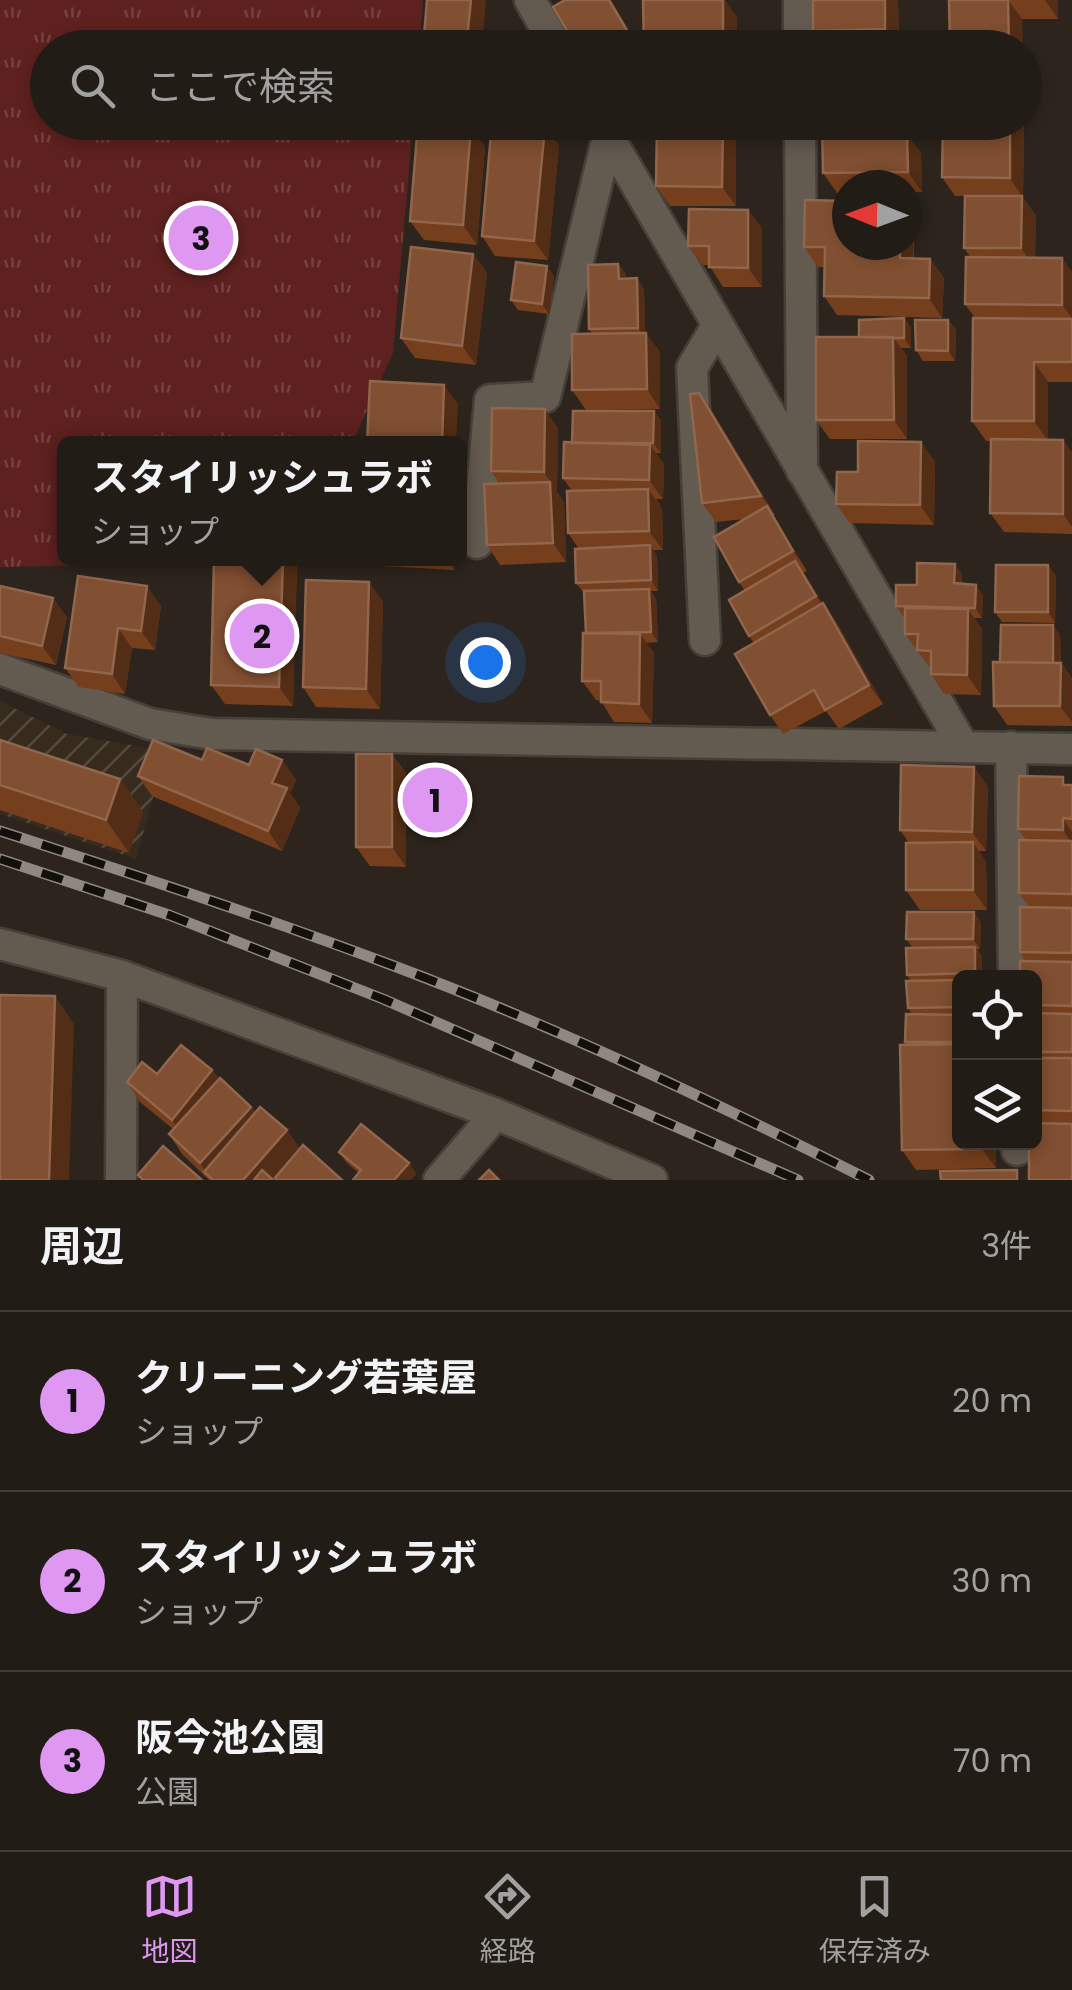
<!DOCTYPE html>
<html lang="ja">
<head>
<meta charset="utf-8">
<style>
	:root { --surface:#221c16; --page:#2e2923; --text:#f1f3f6; --muted:#a2a1a1; --line:#3f3a35; --accent:#de98f2 }
	body { margin:0; font-family:Poppins,"Noto Sans JP",sans-serif; background:var(--page); color:var(--text) }
	.controls { position:absolute; right:30px; bottom:30px; display:grid; overflow:hidden; border-radius:15px; box-shadow:0 5px 15px #0003 }
	.controls button { width:90px; height:90px; display:grid; place-items:center; padding:0; border:0; border-bottom:2px solid var(--line); background:var(--surface); color:var(--text); font:50px sans-serif }
	.compass { position:absolute; left:832px; top:170px; width:90px; height:90px; border-radius:50%; background:var(--surface); box-shadow:0 5px 15px #0003; rotate:271deg }
	.you { position:absolute; left:485px; top:662px; width:35px; height:35px; margin:-25px; border:8px solid #fff; border-radius:50%; background:#1a73e8; box-shadow:0 0 0 15px #1a73e833 }
	.badge { display:grid; place-items:center; width:65px; height:65px; border-radius:50%; background:var(--accent); color:#111; font-size:32px; font-weight:700 }
	.pin { position:absolute; translate:-50% -50%; border:5px solid #fff; box-shadow:0 2px 10px #0006 }
	.popup { position:absolute; left:57px; top:436px; width:410px; height:130px; box-sizing:border-box; display:grid; place-content:center; border-radius:15px; background:var(--surface); filter:drop-shadow(0 2px 8px #0005); font-size:32px; white-space:nowrap; color:var(--muted) }
	.popup b { font-size:38px; color:var(--text) }
	.popup::after { content:''; position:absolute; left:50%; top:100%; margin-left:-20px; border:20px solid transparent; border-top-color:var(--surface) }
	.list { margin:0; padding:0; list-style:none }
	h2 { display:flex; justify-content:space-between; align-items:center; height:130px; margin:0; padding:0 40px; font-size:42px }
	h2 small { font-size:32px; font-weight:400; color:var(--muted) }
	.list li { display:grid; grid-template-columns:65px 1fr auto; gap:30px; align-items:center; box-sizing:border-box; height:180px; padding:0 40px; border-top:2px solid var(--line) }
	.list b { display:block; font-size:38px; white-space:nowrap }
	.list p { margin:0; font-size:32px; white-space:nowrap; color:var(--muted) }
	.list em { font-size:32px; font-style:normal; color:var(--muted) }
	.icon { flex:none; width:55px; height:55px; fill:none; stroke:currentColor; stroke-width:2; stroke-linecap:round; stroke-linejoin:round }
	.map { position:relative; flex:none; width:1072px; height:1180px; overflow:hidden }
	.search { position:absolute; background:var(--surface); box-shadow:0 5px 15px #0003; left:30px; right:30px; top:30px; height:110px; display:flex; align-items:center; gap:25px; box-sizing:border-box; padding:0 35px; border-radius:55px; color:var(--muted); font-size:38px }
	.sheet { height:670px; background:var(--surface) }
	nav { display:flex; justify-content:space-around; align-items:center; box-sizing:border-box; height:140px; border-top:2px solid var(--line); background:var(--surface); font-size:28px; color:var(--muted) }
	nav a { display:grid; justify-items:center; gap:5px }
	nav .on { color:var(--accent) }
	.map>svg:first-child { display:block }
</style>
</head>
<body>
<div class="map">
<svg width="1072" height="1180" viewBox="0 0 1072 1180">
	<defs>
		<pattern id="industrial-furrows" width="10" height="10" patternUnits="userSpaceOnUse" patternTransform="scale(2.5)"><rect width="10" height="10" fill="#372b1e"/><path d="M-1 1l2-2M0 10L10 0M9 11l2-2" fill="none" stroke="#54493e"/></pattern>
		<pattern id="park-tufts" width="24" height="20" patternUnits="userSpaceOnUse" patternTransform="scale(2.5)"><rect width="24" height="20" fill="#5e211f"/><path d="M3 7l-1-3M5 7V3M7 7l1-3M15 17l-1-3M17 17v-4M19 17l1-3" fill="none" stroke="#75413f"/></pattern>
	</defs>
	<rect width="100%" height="100%" fill="#2d251d"/>
	<path fill="url(#industrial-furrows)" d="M0,701L67,734L166,751L136,859L0,814Z"/>
	<path fill="url(#park-tufts)" d="M0,0H423L419,47L48,48V122L413,123L393,353L352,443L64,444V558L207,559L202,562L0,567Z"/>
	<g fill="none" stroke-linecap="round" stroke-linejoin="round">
		<g stroke="#474039" stroke-width="35">
			<path id="minor" d="M530,0L557,48
				M799,0V48
				M600,122L963,746
				M800,122L802,471
				M477,543L490,400L545,397L608,136
				M705,640L692,368L717,326
				M0,669L150,724L212,734L1072,749
				M1011,747L1014,978
				M0,944L122,976L496,1114L652,1180
				M1017,1142V1150
				M121,1180L122,976
				M439,1180L496,1114"/>
		</g>
		<use href="#minor" stroke="#635a50" stroke-width="30"/>
		<g stroke="#8f8881" stroke-width="11">
			<path id="rail" d="M0,831C132,874 264,917 394,966C557,1027 714,1102 869,1180
				M0,859L169,915L383,999L798,1180"/>
		</g>
		<use href="#rail" stroke="#130f0b" stroke-width="8" stroke-dasharray="22" stroke-linecap="butt"/>
	</g>
	<path fill="#753e1d" d="M898,0L899,48H825L813,31Z
		M949,0H1058V19H1022Z
		M431,122H475V126Z
		M723,122L736,142V206H670L656,186Z
		M899,122V134H907L921,153L922,192H907V185H847V193H837L823,173Z
		M943,122H1024L1023,198L1036,216L1035,258H1062L1072,272V382H1048V440L1072,452V534L1004,532L990,513L991,441H986L972,421L975,318L965,304L971,258L964,248L965,196H955L942,177Z
		M545,127L559,146L548,260L495,256L482,236Z
		M485,146L477,245L424,240L410,221Z
		M748,210L762,229V287H723L709,265H702L688,246Z
		M907,211L914,221V259H930L944,278L942,318L837,315L824,296V267H818L804,247L907,245Z
		M473,254L487,273L476,365L415,358L401,338Z
		M618,264L626,274V279L644,289L645,333L660,352V409L586,410L572,390L593,334L589,329Z
		M554,276L549,314L518,310L511,300Z
		M904,318L911,328V348H901L907,356V439H830L816,420L859,337Z
		M948,320L956,330L955,361H923L916,350Z
		M699,393L713,413L775,515H773L807,571L803,573L823,604L837,623L883,704L839,729L826,711L783,734L770,715L754,643L749,636L745,591L739,582L745,519L716,522L702,503Z
		M654,411L661,421V453H656L664,464L663,499H656L662,508L663,550H653L657,556L658,591H651L656,599L658,642L646,643L654,653L652,723L614,722L601,701L596,700L582,681L586,633L584,593L576,583L579,549L568,533L572,491L563,478L572,443Z
		M558,428L557,492L564,502L566,562L500,565L487,545L500,484L491,471Z
		M935,461L934,525L850,523L836,504L858,472Z
		M214,558H293L297,564L293,706L225,704L211,685Z
		M378,558H455L454,570L383,566Z
		M962,574V584L983,595L982,618H974L982,629L981,695L944,694L931,674V669L905,634V616H903L896,606L917,585Z
		M1056,575L1055,623L1002,622L995,612Z
		M78,576L161,606L155,650L132,648L125,694L79,687L65,668Z
		M0,586L67,617L56,665L0,653Z
		M383,601L380,709L316,707L303,687Z
		M1060,635L1061,663L1072,678V726L1007,725L994,706L1000,662Z
		M0,740L120,779L143,812L129,853L0,810Z
		M392,754L406,773V867L370,866L356,847Z
		M202,760L249,765L282,760L296,780L290,793L300,808L282,851L152,796L138,776Z
		M1069,785H1072V1180L1034,1142V978L1020,952L1029,907L1019,893L1026,840L1018,829Z
		M988,786L986,851H979L986,862L987,910H920L906,890L909,843L900,830Z
		M981,922L980,949H977L982,957V978H960V1142H996V1168L916,1170L902,1150L907,1044L905,1042L912,1014L908,1008L911,981L907,975L913,948L906,939Z
		M212,1070L219,1079L251,1107L255,1112L287,1130L300,1149L274,1180H209L182,1154L169,1134L173,1129L140,1102L127,1082L157,1074Z
		M339,1152L409,1163L416,1174L410,1180H354L359,1173L346,1162Z"/>
	<path fill="#532d15" d="M471,0H486L482,48H466Z
		M609,0H611L639,48H638Z
		M723,0H725L737,17V48H723Z
		M885,0H898L899,48L885,29Z
		M1008,0L1022,19L1023,48L1009,47Z
		M1045,0H1058V19Z
		M723,122L736,142V206L722,187Z
		M886,122H899V153L886,134Z
		M1010,122H1024L1023,198L1010,178Z
		M471,127L485,146L477,245L463,225Z
		M545,127L559,146L548,260L534,241Z
		M907,134L921,153L922,192L908,172Z
		M1022,196L1036,216L1035,268L1021,248Z
		M748,210L762,229V287L748,268Z
		M907,211L914,221L913,278L900,258V245H907Z
		M473,254L487,273L476,365L462,346Z
		M1062,258L1072,272V318L1062,305Z
		M930,259L944,278L942,318L929,298Z
		M618,264L626,274V289L619,279Z
		M547,266L554,276L549,314L542,304Z
		M637,278L644,289L645,338L638,328Z
		M904,318L911,328V348L904,338Z
		M948,320L956,330L955,361L948,351Z
		M646,333L660,352V409L647,389Z
		M893,337L907,356V439L894,420Z
		M1034,362L1048,382V441L1034,421Z
		M444,385L458,404L456,444H442Z
		M699,393L713,413L775,515L761,496Z
		M545,409L558,428L557,492L544,472Z
		M654,411L661,421V453L653,443Z
		M1063,440L1072,452V527L1063,514Z
		M921,442L935,461L934,525L920,505Z
		M650,445L664,464L663,499L649,480Z
		M550,482L564,502L566,562L553,543Z
		M648,489L662,508L663,550L649,531Z
		M767,506L780,526L807,571L793,551Z
		M650,545L657,556L658,591L651,580Z
		M283,558H293L297,564L293,706L279,687Z
		M446,558H455L454,570Z
		M795,561L809,581L830,616L816,596Z
		M955,564L962,574L961,594L954,583Z
		M1048,565L1056,575L1055,623L1048,612Z
		M369,582L383,601L380,709L366,689Z
		M976,585L983,595L982,618L975,608Z
		M147,586L161,606L155,650L141,631Z
		M649,589L656,599L658,642L651,632Z
		M53,598L67,617L56,665L42,646Z
		M823,603L837,623L883,704L869,685Z
		M968,609L982,629L981,695L967,675Z
		M1053,625L1060,635L1061,674L1053,664Z
		M118,628L132,648L125,694L112,674Z
		M640,634L654,653L652,723L639,704Z
		M1061,663L1072,678V722L1060,706Z
		M392,754L406,773V867L392,847Z
		M282,760L296,780L290,793L300,808L282,851L268,831L272,783Z
		M974,767L988,786L986,851L972,832Z
		M120,779L143,812L129,853L106,820Z
		M1063,818L1072,832V843L1063,830Z
		M973,842L986,862L987,910L973,890Z
		M974,912L981,922L980,949L973,939Z
		M975,947L982,957V978H978L975,973Z
		M55,996L74,1024L69,1180H49Z
		M212,1070L226,1090L185,1139L172,1120Z
		M251,1107L265,1126L210,1177L200,1163Z
		M287,1130L300,1149L274,1180H243Z
		M982,1142H996V1168L982,1149Z
		M409,1163L416,1174L410,1180H394Z"/>
	<path fill="#814f31" stroke="#91664c" stroke-width="2.5" d="M427,0H471L466,48H423Z
		M565,0H609L634,42L626,48H577L553,7Z
		M643,0H723V48H644Z
		M813,0H885V29L813,31Z
		M949,0H1008L1009,47L950,48Z
		M492,122L545,127L534,241L482,236Z
		M657,122H723L722,187L656,186Z
		M822,122H886V134H907L908,172L823,173Z
		M943,122H1010V178L942,177Z
		M418,123L471,127L463,225L410,221Z
		M965,196H1022L1021,248H964Z
		M805,200L847,201V245H900V258L930,259L929,298L824,296L825,247H804Z
		M689,209L748,210V268L709,267V246H688Z
		M411,247L473,254L462,346L401,338Z
		M966,257L1062,258V305L965,304Z
		M516,262L547,266L542,304L511,300Z
		M618,264L619,279L637,278L638,328L589,329L588,265Z
		M904,318V338L859,337V320Z
		M973,318L1072,319V362H1034V421H972Z
		M915,320H948V351L916,350Z
		M646,333L647,389L572,390V334Z
		M816,337H893L894,420H816Z
		M370,381L444,385L442,444H367Z
		M699,393L761,496L702,503L690,394Z
		M492,408L545,409L544,472L491,471Z
		M573,411H654L653,443H572Z
		M991,439L1063,440V514L990,513Z
		M858,441L921,442L920,505L836,504L837,472H858Z
		M564,442L650,445L649,480L563,478Z
		M550,482L553,543L487,545L484,484Z
		M648,489L649,531L568,533L567,491Z
		M767,506L793,551L739,582L714,537Z
		M650,545L651,580L576,583L575,549Z
		M214,558H283L279,687L211,685Z
		M795,561L816,596L749,636L729,600Z
		M917,563L955,564L954,583L976,585L975,608L896,606V585H917Z
		M996,565H1048V612H995Z
		M78,576L147,586L141,631L118,628L112,674L65,668Z
		M306,580L369,582L366,689L303,687Z
		M0,586L53,598L42,646L0,636Z
		M649,589L651,632L586,633L584,591Z
		M823,603L869,685L825,710L814,690L770,715L735,654Z
		M905,608L968,609L967,675L931,674V651L917,650L918,634H905Z
		M1001,625H1053V663L1000,662Z
		M583,633L640,634L639,704L601,702V681H582Z
		M993,662L1061,663L1060,706H994Z
		M0,740L120,779L106,820L0,785Z
		M153,740L202,760L207,748L249,765L256,749L282,760L272,783L287,788L268,831L138,776Z
		M356,754H392V847H356Z
		M901,765L974,767L972,832L900,830Z
		M1019,776L1063,777V785H1072V819L1063,818V830L1018,829Z
		M1019,840L1072,841V894L1019,893Z
		M973,842V890H906V843Z
		M1020,907L1072,908V953L1020,952Z
		M907,912H974L973,939H906Z
		M975,947V973L907,975L906,948Z
		M1020,961L1072,962V1006L1034,1005V978H1020Z
		M960,980V1007L908,1008L906,981Z
		M0,995L55,996L49,1180H0Z
		M1034,1013L1072,1014V1052H1034Z
		M906,1014L960,1015V1042H905Z
		M960,1044V1142H982V1149L902,1150L900,1045Z
		M181,1045L212,1070L172,1120L127,1082L142,1062L157,1074Z
		M1034,1058H1072V1111L1034,1110Z
		M220,1078L251,1107L200,1163L169,1134Z
		M260,1107L287,1130L243,1180H213L204,1172Z
		M1034,1123L1072,1124V1180H1029V1142H1034Z
		M361,1124L409,1163L394,1180H353L361,1170L339,1152Z
		M303,1145L342,1180H277L275,1178Z
		M163,1146L202,1180H143L138,1175Z
		M262,1170L273,1180H254Z
		M489,1170L499,1180H479Z
		M1017,1170V1180H941L940,1171Z"/>
</svg>
<div class="controls">
<button><svg class="icon" aria-label="locate" viewBox="0 0 24 24"><circle cx="12" cy="12" r="6"/><path d="M12 2v4M12 18v4M2 12h4M18 12h4"/></svg></button>
<button><svg class="icon" aria-label="layers" viewBox="0 0 24 24"><path d="M12 4l9 5-9 5-9-5zM3 14l9 5 9-5"/></svg></button>
</div>
<svg class="compass" viewBox="-18 -18 36 36"><path d="M0-13l5 13h-10z" fill="#e53935"/><path d="M0 13l5-13h-10z" fill="#a2a1a1"/></svg>
<div class="you"></div>
<div class="pin badge" style="left:435px;top:800px">1</div>
<div class="pin badge" style="left:262px;top:636px">2</div>
<div class="popup"><b>スタイリッシュラボ</b>ショップ</div>
<div class="pin badge" style="left:201px;top:238px">3</div>
<div class="search"><svg class="icon" aria-label="search" viewBox="0 0 24 24"><circle cx="10" cy="10" r="6"/><path d="M15 15l6 6"/></svg>ここで検索</div>
</div>
<section class="sheet">
<h2>周辺<small>3件</small></h2>
<ul class="list">
<li><span class="badge">1</span><div><b>クリーニング若葉屋</b><p>ショップ</p></div><em>20 m</em></li>
<li><span class="badge">2</span><div><b>スタイリッシュラボ</b><p>ショップ</p></div><em>30 m</em></li>
<li><span class="badge">3</span><div><b>阪今池公園</b><p>公園</p></div><em>70 m</em></li>
</ul>
</section>
<nav>
<a class="on"><svg class="icon" aria-label="map" viewBox="0 0 24 24"><path d="M3 6l6-2 6 2 6-2v14l-6 2-6-2-6 2zM9 4v14M15 6v14"/></svg>地図</a>
<a><svg class="icon" aria-label="directions" viewBox="0 0 24 24"><path d="M12 3l9 9-9 9-9-9zM9 14v-3h6M13 9l2 2-2 2"/></svg>経路</a>
<a><svg class="icon" aria-label="saved" viewBox="0 0 24 24"><path d="M7 4h10v16l-5-4-5 4z"/></svg>保存済み</a>
</nav>
</body>
</html>
